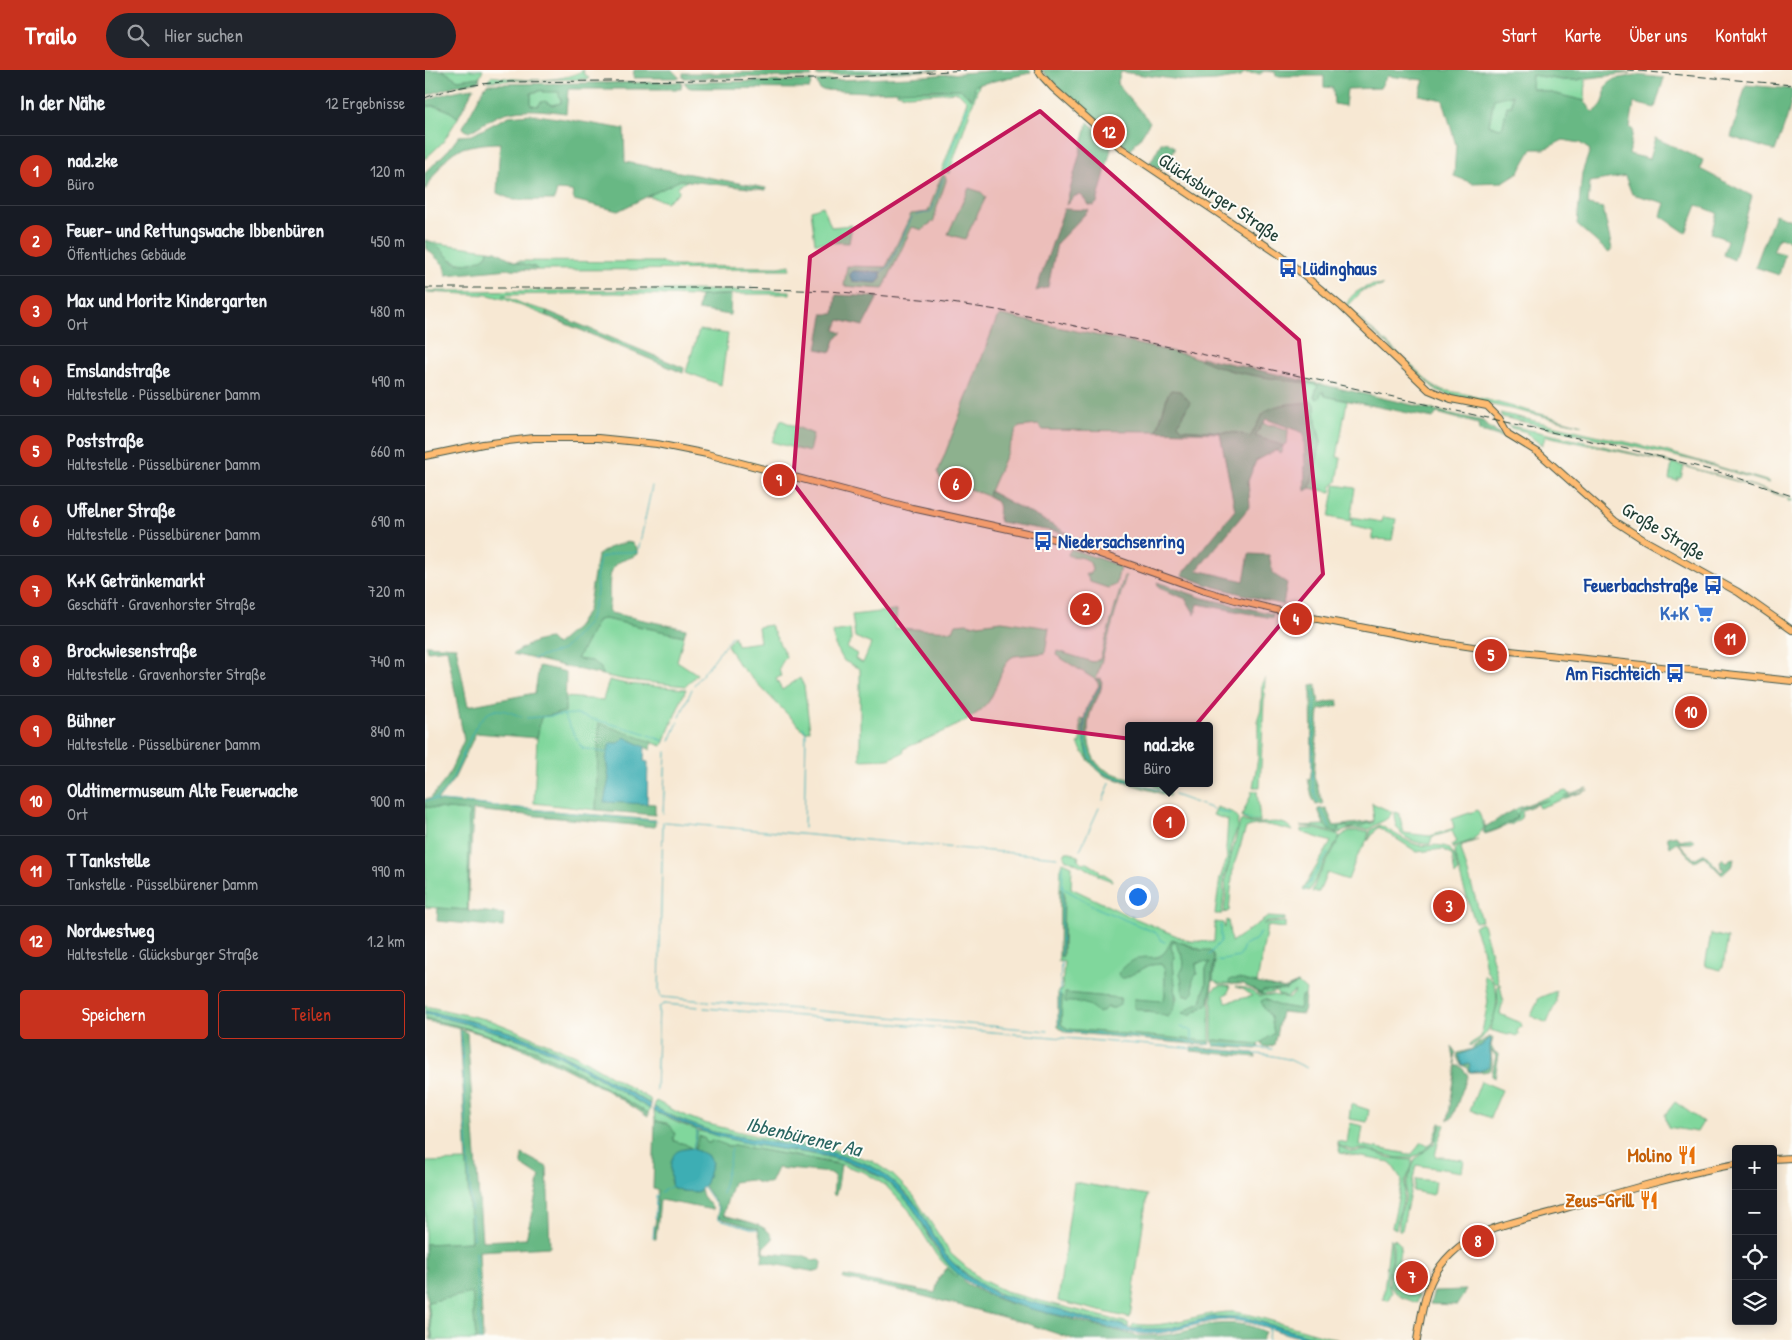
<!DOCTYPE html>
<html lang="de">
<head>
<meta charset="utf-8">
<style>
	:root { --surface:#171b24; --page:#20242c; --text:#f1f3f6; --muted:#9ea1a6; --line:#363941; --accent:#c8321e }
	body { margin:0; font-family:"Patrick Hand",sans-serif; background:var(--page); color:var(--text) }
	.controls { position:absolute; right:15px; bottom:15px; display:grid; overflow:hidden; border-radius:5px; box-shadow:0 2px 12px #0003 }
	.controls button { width:45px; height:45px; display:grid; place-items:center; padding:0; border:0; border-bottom:1px solid var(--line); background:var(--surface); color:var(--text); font:25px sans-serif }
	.you { position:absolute; left:712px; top:826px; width:18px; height:18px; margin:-12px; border:4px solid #fff; border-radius:50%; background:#1a73e8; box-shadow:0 0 0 8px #1a73e833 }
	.badge { display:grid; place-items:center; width:32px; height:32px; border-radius:50%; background:var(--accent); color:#fff; font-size:16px; font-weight:700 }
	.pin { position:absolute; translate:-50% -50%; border:2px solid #fff; box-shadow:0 1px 5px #0006 }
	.popup { position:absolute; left:700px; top:652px; width:88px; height:65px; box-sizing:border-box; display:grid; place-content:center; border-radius:5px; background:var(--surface); filter:drop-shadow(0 1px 4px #0005); font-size:16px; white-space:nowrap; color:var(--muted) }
	.popup b { font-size:19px; color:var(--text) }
	.popup::after { content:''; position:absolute; left:50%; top:100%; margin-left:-10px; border:10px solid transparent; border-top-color:var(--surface) }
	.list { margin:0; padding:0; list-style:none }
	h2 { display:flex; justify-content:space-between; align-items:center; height:65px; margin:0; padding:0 20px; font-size:21px }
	h2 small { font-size:16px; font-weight:400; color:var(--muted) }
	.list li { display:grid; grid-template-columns:32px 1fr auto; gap:15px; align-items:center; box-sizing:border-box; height:70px; padding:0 20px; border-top:1px solid var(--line) }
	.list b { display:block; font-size:19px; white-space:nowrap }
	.list p { margin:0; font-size:16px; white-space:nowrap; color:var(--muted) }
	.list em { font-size:16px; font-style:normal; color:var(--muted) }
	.actions { display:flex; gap:10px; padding:15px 20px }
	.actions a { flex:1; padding:11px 0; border:1px solid var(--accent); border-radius:5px; text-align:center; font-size:18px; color:var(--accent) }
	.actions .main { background:var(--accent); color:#fff }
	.icon { flex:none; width:28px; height:28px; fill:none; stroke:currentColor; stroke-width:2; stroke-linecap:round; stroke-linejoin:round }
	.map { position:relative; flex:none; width:1367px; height:1270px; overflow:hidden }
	header { display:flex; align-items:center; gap:30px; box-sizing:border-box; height:70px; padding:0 25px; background:var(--accent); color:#fff }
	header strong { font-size:24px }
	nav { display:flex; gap:28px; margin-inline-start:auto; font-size:18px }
	.search { width:350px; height:45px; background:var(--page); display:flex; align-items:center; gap:12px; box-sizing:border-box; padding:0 18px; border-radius:28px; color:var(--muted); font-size:19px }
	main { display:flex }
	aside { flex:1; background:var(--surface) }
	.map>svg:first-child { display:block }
</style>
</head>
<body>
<header>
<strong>Trailo</strong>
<div class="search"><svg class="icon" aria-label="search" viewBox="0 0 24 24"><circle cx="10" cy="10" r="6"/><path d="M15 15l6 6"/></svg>Hier suchen</div>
<nav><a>Start</a><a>Karte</a><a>Über uns</a><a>Kontakt</a></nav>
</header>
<main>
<aside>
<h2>In der Nähe<small>12 Ergebnisse</small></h2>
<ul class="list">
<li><span class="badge">1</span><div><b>nad.zke</b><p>Büro</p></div><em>120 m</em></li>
<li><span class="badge">2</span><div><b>Feuer- und Rettungswache Ibbenbüren</b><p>Öffentliches Gebäude</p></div><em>450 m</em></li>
<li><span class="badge">3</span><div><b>Max und Moritz Kindergarten</b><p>Ort</p></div><em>480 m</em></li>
<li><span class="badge">4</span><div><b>Emslandstraße</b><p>Haltestelle · Püsselbürener Damm</p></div><em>490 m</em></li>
<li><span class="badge">5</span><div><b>Poststraße</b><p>Haltestelle · Püsselbürener Damm</p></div><em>660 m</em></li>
<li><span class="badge">6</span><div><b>Uffelner Straße</b><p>Haltestelle · Püsselbürener Damm</p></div><em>690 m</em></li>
<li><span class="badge">7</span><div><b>K+K Getränkemarkt</b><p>Geschäft · Gravenhorster Straße</p></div><em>720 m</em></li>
<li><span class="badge">8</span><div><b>Brockwiesenstraße</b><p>Haltestelle · Gravenhorster Straße</p></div><em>740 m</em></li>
<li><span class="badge">9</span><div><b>Bühner</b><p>Haltestelle · Püsselbürener Damm</p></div><em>840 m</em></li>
<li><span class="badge">10</span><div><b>Oldtimermuseum Alte Feuerwache</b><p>Ort</p></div><em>900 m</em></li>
<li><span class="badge">11</span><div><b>T Tankstelle</b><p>Tankstelle · Püsselbürener Damm</p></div><em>990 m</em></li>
<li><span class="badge">12</span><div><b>Nordwestweg</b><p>Haltestelle · Glücksburger Straße</p></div><em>1.2 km</em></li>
</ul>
<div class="actions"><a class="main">Speichern</a><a>Teilen</a></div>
</aside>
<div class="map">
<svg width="1367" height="1270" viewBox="0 0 1367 1270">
	<rect width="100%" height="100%" fill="#fdfcf7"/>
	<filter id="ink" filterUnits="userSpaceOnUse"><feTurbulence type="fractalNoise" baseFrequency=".02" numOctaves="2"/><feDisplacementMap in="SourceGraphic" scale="10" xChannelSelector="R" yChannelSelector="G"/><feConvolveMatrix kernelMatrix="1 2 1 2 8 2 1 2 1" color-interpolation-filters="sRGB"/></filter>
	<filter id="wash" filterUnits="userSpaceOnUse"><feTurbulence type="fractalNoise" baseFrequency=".0096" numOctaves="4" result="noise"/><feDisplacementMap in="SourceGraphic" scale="20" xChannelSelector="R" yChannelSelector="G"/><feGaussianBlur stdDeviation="1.12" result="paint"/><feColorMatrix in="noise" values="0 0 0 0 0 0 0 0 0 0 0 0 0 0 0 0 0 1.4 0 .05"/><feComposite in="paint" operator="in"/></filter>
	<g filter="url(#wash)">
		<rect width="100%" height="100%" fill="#f7e8d3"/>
		<path fill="#80d79c" stroke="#508a68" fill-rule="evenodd" d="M17,0H58L55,7L33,10Z
			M159,0L158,3L164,8L163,9L62,11L66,6C93,10 135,14 159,0Z
			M1107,5L1137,10H1153L1161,8L1160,31L1106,18Z
			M551,15H554L524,103L518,102L517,100L542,31L533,22L482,25L472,23V20L509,21L535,19L547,29V17Z
			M118,20L135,22L136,33L126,35L122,32L114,34V36L106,35V23Z
			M1087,25V36H1082L1078,56L1076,58L1064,55L1069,28Z
			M4,36C15,36 25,40 33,48L18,72L0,89V37Z
			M519,105L521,108V111L512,137L509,151L500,157L498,160L487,157L458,219L419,216L422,196L461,197L486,144L503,142L516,107Z
			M255,110L262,111L253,116L254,122L241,132L223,126Z
			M544,118L556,122L561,127L540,169L523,164Z
			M398,136L406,157L427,155L424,173C412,172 402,173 390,173L386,140Z
			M10,173L63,180L62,185C41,202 24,192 10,173Z
			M92,191L235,192L249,196L354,197L365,195V199L112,200L110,197L91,192Z
			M949,215L958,216L938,220L922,237L1011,318L1017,320L1040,324L1157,355L1023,325L1011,320L921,237C923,225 937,217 949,215Z
			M260,220L365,221V224H308L268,226L191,223L77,225L100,235L122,241V246L82,230L64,225L0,222V221Z
			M576,245L763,285L807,301L893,315L889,327L896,323L897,321L900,326L922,331L912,387L916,388L912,412L907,416L906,422L885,418L896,372L891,352L890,336L835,350L841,355H849L863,360L862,374L858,375L857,383L835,376L813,363L757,359L753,354L743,324L732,361L618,360L613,355L594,357L591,361L563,426L515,408L513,402L572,248Z
			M274,260L303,264L296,315L261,302Z
			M1075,343L1240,381L1345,412L1344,413L1271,391L1077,347Z
			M356,350L388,364L384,382L347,372Z
			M1082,355C1178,376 1274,396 1367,429V431H1363V428L1328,416L1259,396L1256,408H1253V411L1244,409L1247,394L1231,389L1121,366L1117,375L1102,364V362L1086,358Z
			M910,415L930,418L925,451L904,447Z
			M927,447L957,452L958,447L971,449L967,470L948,469V461L926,456Z
			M646,479L695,496L691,515L683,518L665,512L661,504H665L667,502C667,487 656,487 644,486L643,484Z
			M699,506H701L671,610L631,585L632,581L668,592L675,589Z
			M472,540L470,558L528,561L531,554L542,553L545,555L577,551L624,558L620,583L589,586L584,589C575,601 572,618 564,631C552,651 500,669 478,679L479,682L464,689L435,690V599L419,591L410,575L408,562L425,559L426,569L422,578L432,584L430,589L438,593L446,574L430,567L427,545Z
			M180,549L259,566L252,591L272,604L261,616L201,610L177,605L176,598L152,589L173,550Z
			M345,555L361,586C357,594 352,597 356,606L351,609L357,620L375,608L379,616L385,660L380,662L313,594L302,575L309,566L312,575L335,572L333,557Z
			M840,608L835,717H828L833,688V648L836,639L837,613Z
			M184,610L201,614L261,619L237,676L174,654L171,740L109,733L112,668L116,647L140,642V627L178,630Z
			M655,649H659C656,709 687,707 733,721L735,723L741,720L729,716L728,713L744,717V726L680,706C667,696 660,687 653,674L656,673Z
			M1162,718L1139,726L1148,725L1163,720L1114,738L1112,734L1098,740L1096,748L1086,755L1085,753C1095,747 1091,745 1098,738L1124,730L1106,734L1095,739C1094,742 1093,745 1092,748C1086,755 1068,762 1060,764L1058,762L1060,757L1059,751L1060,757L1063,756L1093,738L1109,732L1140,721L1147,724Z
			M827,721H832L835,752H825L817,748C817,742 825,730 827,721Z
			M947,733L967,742C963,752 953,751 945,759H924L912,764L893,758L876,756L899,755L912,758L948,753L949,751Z
			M0,737L44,741L43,840L0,837Z
			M792,737L806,742L813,747L812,760L807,772L804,794L798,809L799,825L797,844H790L795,808L802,789L801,779L803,750L788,745Z
			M1053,740L1059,757C1053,769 1041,773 1030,776L1028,779L1026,775L1032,772L1027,761L1007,767L1005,774C994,774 984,771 975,763L976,762C971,759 969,749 969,742L974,743L979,763L1005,766L1029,758L1027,749Z
			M817,750C833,760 856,743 868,761C852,757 836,751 821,758L808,798L804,841L799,843L801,825L800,809L815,752Z
			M954,755C967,761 979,771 993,775C1004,777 1014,773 1024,778L1030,787L1033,803L1030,805L1027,785L1018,779L992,782L953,757L943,771L946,760Z
			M876,759H891L915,766L884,821L878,819L906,772L876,762Z
			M924,761H944L942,770L931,789L923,810L902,803L894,822H887L891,811L916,766Z
			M1053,769V770L1038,775L1036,779L1057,851L1050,852L1037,812L1029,780L1036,775Z
			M641,782H646L654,787L653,789L657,793L661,792L674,800L675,804H679L687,809V811L673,806V804L644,790H641L639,786Z
			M638,792L647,796L646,818L700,844L764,871L789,872L790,852L798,853L800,858L801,851L803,850L806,872L843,847L860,848V850L843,852L838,854L860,852V858L842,856L832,913L804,911L805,914H795L788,910L790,891L785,932V972L643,959L636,954L637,926H633V921L637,920L639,892L636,891L633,892L634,885L638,886L639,822L635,819L636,795ZM748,869C761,875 778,878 789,887L784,933L765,945L759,943L769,935L776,932L781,914V899L785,892H776L771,894L772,904C768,908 766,910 768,916L757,914V908L755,903C764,893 755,882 750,872L747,871L746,878L750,887L748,892L750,916L749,918L752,928L743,947L733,943L721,942L709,929L737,932L740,926V899L736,894L725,895L720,888C737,888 741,884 748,869ZM640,923L695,928L696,930L689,938L668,937Z
			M1057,853L1058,854L1074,913H1070L1061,899L1057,878L1049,856Z
			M1286,864L1303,868L1298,897L1296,900L1280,896Z
			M1059,905C1080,913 1071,951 1060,964C1056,970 1051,973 1045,976V974L1056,967L1063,932Z
			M873,913L881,920L880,926H876L874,939L851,935L840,929L839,938L846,947L849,963L843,969L833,974L790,970L787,972V921C791,915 799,915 805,917L803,923L799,925L801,932L827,926L818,919L810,917L820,918L835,926L847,925L864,928L869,924L870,921L862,927L853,925L851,922L836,925L818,914L837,924L836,921L861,920Z
			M1075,914L1078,930L1075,944L1096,953L1097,957H1094L1092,962L1094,964L1092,966L1085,964L1083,965L1065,960L1073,933L1072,916Z
			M1131,921V932L1122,953L1106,946L1114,928Z
			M0,936L65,950L90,960L150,985L225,1029L226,1034C188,1013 151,989 111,972C75,957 38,949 0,941Z
			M0,944C37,952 72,961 107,974C149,991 187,1016 225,1039L223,1043L152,1001L110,980L31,955L0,948Z
			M1056,1011L1077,1020L1065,1048L1045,1040Z
			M231,1031L256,1044L279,1053L336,1067L415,1081L447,1091L468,1105L488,1125L526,1184L555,1209L584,1223L703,1253L704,1258L691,1253L666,1250L634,1239L585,1228L555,1215L527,1192L519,1183L493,1137L480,1122L455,1101L439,1093L408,1083L288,1062L263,1053L232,1039L229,1037Z
			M1250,1032L1278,1052L1272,1062L1243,1057L1240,1045Z
			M926,1034L944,1040L942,1052L924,1049Z
			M229,1041L253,1053L272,1060L268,1079L260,1074L249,1071L242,1053L230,1051Z
			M925,1053L938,1056L935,1075L984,1084H987L997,1072L1003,1075L1008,1072L1015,1053H1016L1012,1067L1007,1074L998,1082L987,1088H972L940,1079L927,1080L913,1075L912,1071L922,1073Z
			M1017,1054L1020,1055L1013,1073L1010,1086L1039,1090L1037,1102L991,1095L977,1160H974V1146L980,1131L981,1115L990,1089L1010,1073Z
			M273,1061C288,1063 302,1069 317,1072C376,1086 438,1081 482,1130C494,1144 501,1163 511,1179C519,1191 529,1200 539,1210L536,1211L511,1185L484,1140L462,1117L452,1110L439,1102L411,1093L309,1075L302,1078L286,1070L285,1073H282L280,1072L271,1079H269Z
			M913,1076L927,1082L943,1080L965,1088L987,1090V1096L980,1113L978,1131L973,1147L971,1159L967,1157L977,1110L965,1092L915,1083Z
			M42,1091L46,1172L0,1174V1092Z
			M991,1109L1010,1111L1008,1125L988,1121Z
			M649,1112L722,1125L705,1248L633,1231Z
			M965,1168L966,1169C966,1175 967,1180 967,1186C967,1198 957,1210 967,1222L963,1230L958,1229Z
			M968,1169L971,1170L976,1175L969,1217L982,1219L981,1224L994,1225L992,1233L976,1227L965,1217L964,1203L968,1189Z
			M48,1222L51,1270H8L3,1232Z
			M810,1242L826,1245L914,1270H898L826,1249L815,1247H786L742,1259L723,1260L705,1258L709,1254C744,1260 775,1241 810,1242Z"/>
		<path fill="#68b884" stroke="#447a5c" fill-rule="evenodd" d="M0,0H17L33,10L55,7L54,11L29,16L0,26Z
			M209,0H247L255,8H208Z
			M404,0H513L391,6L394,2Z
			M576,0H606L605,3L551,15L548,17L550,19L547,29L535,19L444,22L395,20L391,11L485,7Z
			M617,0H1170L1206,3L1155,9L1153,10H1137L1107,5L1106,18L1160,31L1166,40L1169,42C1179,35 1180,29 1180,17L1189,9L1211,5L1239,8L1230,38L1209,33L1205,57L1208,60L1204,84L1224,89L1230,68L1278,90L1275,99L1327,126L1309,190L1298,185L1302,170L1286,163L1292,143L1272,135L1261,163L1236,146L1240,133L1207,124L1200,106L1165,112L1163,135L1178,138L1187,179L1184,183L1152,155L1157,103L1165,80L1155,73L1138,70L1120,79H1107L1094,102L1078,112L1047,113L1029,106L1031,75L1018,30L994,25L999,10L962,6L955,18L922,19L920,36L909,34L908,18L899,17V6H851L850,2L839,1L835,4L819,3L816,7L791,11L770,12L696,2L692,14L725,52L713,71L711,72L707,79L705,80L630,15ZM1087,25V36H1082L1078,56L1075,58L1064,55L1069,29Z
			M381,1L385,2L387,7L258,8V3H305Z
			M387,11L384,19L266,18L263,17L259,12Z
			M257,12L256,19H143L141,43C116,40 91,36 68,48C60,52 52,58 44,62L39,60L38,57L59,18L63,14ZM118,20V22H134V26L136,28V33L127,35L120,31L116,32L113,36L106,35V23Z
			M1321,15L1367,19C1367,40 1357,61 1350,81L1306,67Z
			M49,18L33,48C25,40 12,33 0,37V31C16,24 32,20 49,18Z
			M105,44L139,49L199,59L200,92L341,118V120L255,110L193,141L149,130L147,121L132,120L129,130H88L72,123L75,73C63,73 39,75 29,82C17,90 8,108 0,120V103L25,78L34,66L47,65L84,46Z
			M663,52L685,72L686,79L672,133L669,136L664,135L656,125C650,125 646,128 643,134L641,135Z
			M742,72L749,77V80L734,99L725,93L736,73Z
			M639,139L664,140L632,173L623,217L611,221Z
			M1350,144L1367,150V171L1354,168L1348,181L1360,184L1354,205L1330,197Z
			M0,170C4,171 9,172 11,174C16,178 20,184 25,189C36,198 52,193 62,185L63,180L71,181L91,192L110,197L112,200L84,199L21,205L20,196L2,179Z
			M306,225L305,245L273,240L275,226Z
			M411,225L453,227L438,256L414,250L410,260L417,263L410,270L406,282L392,279L398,246L397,244H409Z
			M122,241L259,298L258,303L122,246Z
			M776,287L1058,351L1065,358L1082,368C1072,367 1064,362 1054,361L1053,354L1012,343L1008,348L900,326L898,321L893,329L889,327L893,315C853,308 811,307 775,289Z
			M746,320L755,321L765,332L753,354L757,359L813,363L825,367C830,360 834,347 841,341C852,333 871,334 884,332H887L890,335L891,352L896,372L885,418L880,421L879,363L841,349L830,366L859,376L831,391L823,411L825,436L772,500L819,511L824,484L844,485L848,504L862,513L858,535L783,515L757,505L810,440L795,363L732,361L743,324Z
			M564,421L644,464L575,452C570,438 580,435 563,426Z
			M202,472L207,473L212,478V484C206,489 197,489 191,494C180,506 187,526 183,540L186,543L261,559L259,566L180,549L173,550L152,589L167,591L176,598L177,605L88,584C101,576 109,570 125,569L131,575L151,558L163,540L172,486L183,478Z
			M732,512L778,528L848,544L847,548L773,534L770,545L761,529L734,518Z
			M1,575L31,577L43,636L110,623L114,596L141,602L140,642L116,647L112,668L51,663L29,709L12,731L230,750V757L48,740L43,840L79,844L78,857L12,851L13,838L43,840L44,741L0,737V729H5L22,708L39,670L22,579L2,581Z
			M676,608C680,620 668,633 665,644C661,657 663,683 672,693C680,702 693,705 704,708V712L679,704L663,688L658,661L659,649L662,637L674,615L671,610Z
			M891,614L894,634L913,630V636L894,640L889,706L898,734L891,735L887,727L883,709H885L887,697L886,615Z
			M174,653L227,672L226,680L199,667L181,689L184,709L180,731L230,734V745L171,740Z
			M901,738L909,756L949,751L934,757L930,756L924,759L922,756L913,758L914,760L913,762H909L907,760H904L899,755L893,739Z
			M1089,740L1092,745L1091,748L1073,759L1060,763V757Z
			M1251,765L1254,770L1266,768L1270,771L1267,773H1254L1269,789L1278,784H1280L1296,802L1299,799L1296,798L1295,791L1298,788L1302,792L1305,789L1309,788L1308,795L1297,805L1279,786L1269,792L1252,772L1245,777L1242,767Z
			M635,819L639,822L637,887L634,885Z
			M747,869L775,880H785L789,887L784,933L765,945L758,943L769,935L776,932L781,914V899L785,893L776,892L771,894L772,904C765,911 768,915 769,923L765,926H759C756,918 758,911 755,903C764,893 755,882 750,872L748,871L746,878L750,887L748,892L750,916L749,918C752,930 752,937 743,947C732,943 721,942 709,938V929L737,931L740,926V899L736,894L725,895L700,908H695L693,903C698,898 703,893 709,890C728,881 734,899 747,869Z
			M806,909H814L859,919L873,913L861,920L837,921V924L818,914H805L804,911Z
			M640,923L695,928V935L689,938L682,937L678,941L673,943C664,932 653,932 640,932Z
			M636,925L637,926L636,954L643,959L783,971L785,974L778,975L640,962L633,957V926Z
			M877,925L880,926L878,944L856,942L849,975L843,977L838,976L837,972L849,963L846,947L839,938L836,931L840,929L851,935L874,939Z
			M0,948L31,955L110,980L152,1001L223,1043V1047C163,1005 73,961 0,951Z
			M35,959L42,963L57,1171L101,1169L115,1107L97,1095V1084L122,1097L125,1177L54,1181L58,1270H51L47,1223L3,1232L7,1270H6L0,1214V1174L46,1172Z
			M1064,967L1068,968L1066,976L1069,982L1074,984L1070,1008L1067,1006V1004L1071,986L1066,980C1068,1003 1069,1002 1044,1002L1041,997L1036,995L1032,987L1033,983L1047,979L1049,976ZM1062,970L1066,971C1063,980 1067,987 1064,996L1055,1001L1044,1000L1046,996L1044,993L1037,995L1034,987L1036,984C1046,980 1055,979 1062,970Z
			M790,970L833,974L834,977L831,979L789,976L787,972Z
			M767,977L829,983L831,987L766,981Z
			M1027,977L1031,983L1029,986L1031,996H1035L1043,1005L1027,1048L1023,1050L1031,997Z
			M230,1051C240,1053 246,1054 250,1064L248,1068L249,1071L260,1074L266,1078L259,1079L245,1110L247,1117L257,1121L274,1122L276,1120L278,1126L286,1136L288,1140L235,1130L231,1169H229L233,1120L228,1119Z
			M274,1066L279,1068L282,1073H285L287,1070L301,1075L302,1077L309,1075L416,1095C414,1105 414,1117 410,1126L408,1124L410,1106L406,1103L352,1098L345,1113H335L326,1110L308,1112L299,1141V1145C313,1150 344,1153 348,1169L339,1178V1183L377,1186L388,1190L393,1189L397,1192L396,1200L391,1202L337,1192L338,1179L333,1159L293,1147L294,1138L279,1116L287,1093L282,1085L270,1080Z
			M522,1198C540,1215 560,1225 583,1233L712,1266C726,1266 739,1266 752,1263C761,1262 769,1258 778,1256C799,1252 822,1252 840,1262L837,1270H651L597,1252L541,1237L478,1221L418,1209L419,1206L510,1223L514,1208Z
			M1041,1220L1032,1235L1005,1234L1009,1221Z"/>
		<path fill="#3caeb4" stroke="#2e7674" d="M429,201L456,202V208L452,213L427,211L425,206V203Z
			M199,667L220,677L219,691L223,692L222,734L179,732L184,709L181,689L185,673H194Z
			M0,941C38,949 75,957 111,972C150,989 186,1012 223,1033L226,1034L225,1039C187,1016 149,991 107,974C72,961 37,952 0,944Z
			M1065,968L1066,971C1063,980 1067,987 1064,996L1055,1001L1046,1002L1044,1000L1045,994L1043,993L1037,995L1034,985L1056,976Z
			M229,1037L250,1048L288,1062L408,1083L439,1093L455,1101L471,1114L493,1137L519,1183L527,1192L545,1208L572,1224L634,1239L666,1250L691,1253L706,1259H742L786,1247H815L826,1249L898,1270C864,1270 837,1251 803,1250C777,1250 753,1263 726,1264C701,1265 676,1255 652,1249C614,1241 572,1234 540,1210C514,1191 505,1162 487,1137C476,1122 459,1108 442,1099C403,1081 358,1082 317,1072C284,1065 259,1055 229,1041Z
			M266,1078L282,1085L287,1093L281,1113L274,1122L257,1121L247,1117C245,1108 243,1086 253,1081C257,1079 262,1079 266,1078Z"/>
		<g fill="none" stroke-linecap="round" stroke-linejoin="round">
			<path stroke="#3caeb4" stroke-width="1" d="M520,100L543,35
				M491,145L505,142L507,140L518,108
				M456,202L464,196L487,147
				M108,589L138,580L164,552L172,522L171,508L175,488L195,482H213L227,416
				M288,591L307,565
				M269,615L287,592
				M675,616C670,625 663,634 661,644C656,665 661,693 681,704C688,707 697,709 704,711
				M889,622C894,659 879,698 893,733
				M138,644L157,678L182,683
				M255,647L267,619
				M102,648L149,644L216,662L239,671
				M378,657L381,663L379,758
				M245,671L253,652
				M713,713L743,723
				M749,725L788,739
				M7,730L232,751
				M678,730L685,713
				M0,731C38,730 37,646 71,640C79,639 89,644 97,647
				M791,740L805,744
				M896,740L905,758
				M238,743L241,682
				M819,748L831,750
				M238,752L234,921L236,927L623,961
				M240,752L632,787
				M655,780L674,738
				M638,818L672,838L731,863L737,871L740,872
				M880,820L903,783
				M636,885L638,795
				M784,885L796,871V855
				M793,891L814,887L820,874L830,870L836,862
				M636,892L634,952L635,956L641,961L784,974
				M279,938L843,985L863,989L882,998
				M756,957L767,961V971
				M36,961L48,1169
				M789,974L847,979
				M231,1020L234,937L239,934L273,937
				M268,1079L272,1061
				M278,1117L293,1138L294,1149L332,1160
				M236,1122L247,1116
				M297,1124L307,1078
				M230,1148L231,1127L233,1124
				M228,1168L229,1156
				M50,1182L55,1270
				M843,1270L844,1258"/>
		</g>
	</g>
	<g filter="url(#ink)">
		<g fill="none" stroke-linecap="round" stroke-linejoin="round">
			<g stroke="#3f574c" stroke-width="8">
				<path id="major" d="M613,0L616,5L628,18L696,78L855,185L917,237L1004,320L1026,329L1062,336L1074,348L1083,364L1114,383L1190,451L1219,470L1313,522L1367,560
					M0,386L58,374L109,368H173L232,374L282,384L487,438L638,471L780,521L814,531L872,545L1008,571L1048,577L1367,611
					M1348,1089L1367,1088
					M992,1270C998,1236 1000,1209 1026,1184C1056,1154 1100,1151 1138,1139C1195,1122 1252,1105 1311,1094"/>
			</g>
			<use href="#major" stroke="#febb71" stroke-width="6"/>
			<path stroke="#1f3d34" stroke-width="1" stroke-dasharray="8 4" stroke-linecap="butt" d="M1202,0L1367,15
				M0,28C26,17 51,14 79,12L394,9L541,0
				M0,218H313L404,221L507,230L572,240L632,252L1220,383L1301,404L1367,426"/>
		</g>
	</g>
	<path fill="#c2185b" fill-opacity="0.2" stroke="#c2185b" stroke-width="4" stroke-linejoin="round" d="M615,41L874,270L898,504L754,675L547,649L368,413L385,187Z"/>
	<defs>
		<g id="bus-bare" transform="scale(1.5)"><path d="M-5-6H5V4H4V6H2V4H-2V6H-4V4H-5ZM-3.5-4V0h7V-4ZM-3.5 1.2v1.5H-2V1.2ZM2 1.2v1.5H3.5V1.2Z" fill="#1a4fb4" stroke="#fdfcf7" stroke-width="2.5" paint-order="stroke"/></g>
		<g id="supermarket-bare" transform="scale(1.5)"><path d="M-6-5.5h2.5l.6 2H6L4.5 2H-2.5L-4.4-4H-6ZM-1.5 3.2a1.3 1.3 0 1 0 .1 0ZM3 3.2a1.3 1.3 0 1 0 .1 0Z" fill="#3f7fe0" stroke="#fdfcf7" stroke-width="2.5" paint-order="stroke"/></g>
		<g id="restaurant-bare" transform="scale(1.5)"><path d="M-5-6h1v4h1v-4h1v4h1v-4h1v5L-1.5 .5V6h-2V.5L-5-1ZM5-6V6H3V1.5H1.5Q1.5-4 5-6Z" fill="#e8710a" stroke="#fdfcf7" stroke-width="2.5" paint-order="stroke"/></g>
	</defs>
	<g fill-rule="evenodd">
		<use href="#bus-bare" x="863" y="198"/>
		<use href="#bus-bare" x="618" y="471"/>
		<use href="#bus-bare" x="1288" y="515"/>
		<use href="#supermarket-bare" x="1279" y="543"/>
		<use href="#bus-bare" x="1250" y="603"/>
		<use href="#restaurant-bare" x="1262" y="1085"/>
		<use href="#restaurant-bare" x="1224" y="1130"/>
	</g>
	<g text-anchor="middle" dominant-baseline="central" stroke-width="4" stroke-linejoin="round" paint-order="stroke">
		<g font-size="19" fill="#1f3d34" stroke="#fdfcf7">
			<text transform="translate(795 127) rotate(34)">Glücksburger Straße</text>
			<text transform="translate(1239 461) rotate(31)">Große Straße</text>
		</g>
		<g font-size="19" font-weight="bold" fill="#164399" stroke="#fdfcf7" text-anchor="start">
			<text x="878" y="198">Lüdinghaus</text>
			<text x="633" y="471">Niedersachsenring</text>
			<text x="1273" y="515" text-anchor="end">Feuerbachstraße</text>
			<text x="1235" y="603" text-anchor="end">Am Fischteich</text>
		</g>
		<g font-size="19" font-weight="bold" fill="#366cbe" stroke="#fdfcf7" text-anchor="end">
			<text x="1264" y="543">K+K</text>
		</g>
		<g font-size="19" font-weight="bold" fill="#c56008" stroke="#fdfcf7" text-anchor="end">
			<text x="1247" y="1085">Molino</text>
			<text x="1209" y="1130">Zeus-Grill</text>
		</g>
		<g font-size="20" font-style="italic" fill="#296561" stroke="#fdfcf7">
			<text transform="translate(379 1066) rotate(13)">Ibbenbürener Aa</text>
		</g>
	</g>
</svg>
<div class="controls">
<button>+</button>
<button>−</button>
<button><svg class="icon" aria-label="locate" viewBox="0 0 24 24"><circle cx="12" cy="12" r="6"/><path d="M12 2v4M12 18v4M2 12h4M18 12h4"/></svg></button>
<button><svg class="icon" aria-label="layers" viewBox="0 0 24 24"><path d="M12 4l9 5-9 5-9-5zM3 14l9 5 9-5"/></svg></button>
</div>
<div class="you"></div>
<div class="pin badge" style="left:744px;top:752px">1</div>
<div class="popup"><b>nad.zke</b>Büro</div>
<div class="pin badge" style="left:661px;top:539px">2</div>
<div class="pin badge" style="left:1024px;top:836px">3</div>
<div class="pin badge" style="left:871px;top:549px">4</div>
<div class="pin badge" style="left:1066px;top:585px">5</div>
<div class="pin badge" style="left:531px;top:414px">6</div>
<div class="pin badge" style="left:987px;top:1207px">7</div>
<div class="pin badge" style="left:1053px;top:1171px">8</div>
<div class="pin badge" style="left:354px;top:410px">9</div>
<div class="pin badge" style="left:1266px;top:642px">10</div>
<div class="pin badge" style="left:1305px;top:569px">11</div>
<div class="pin badge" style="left:684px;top:62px">12</div>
</div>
</main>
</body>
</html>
